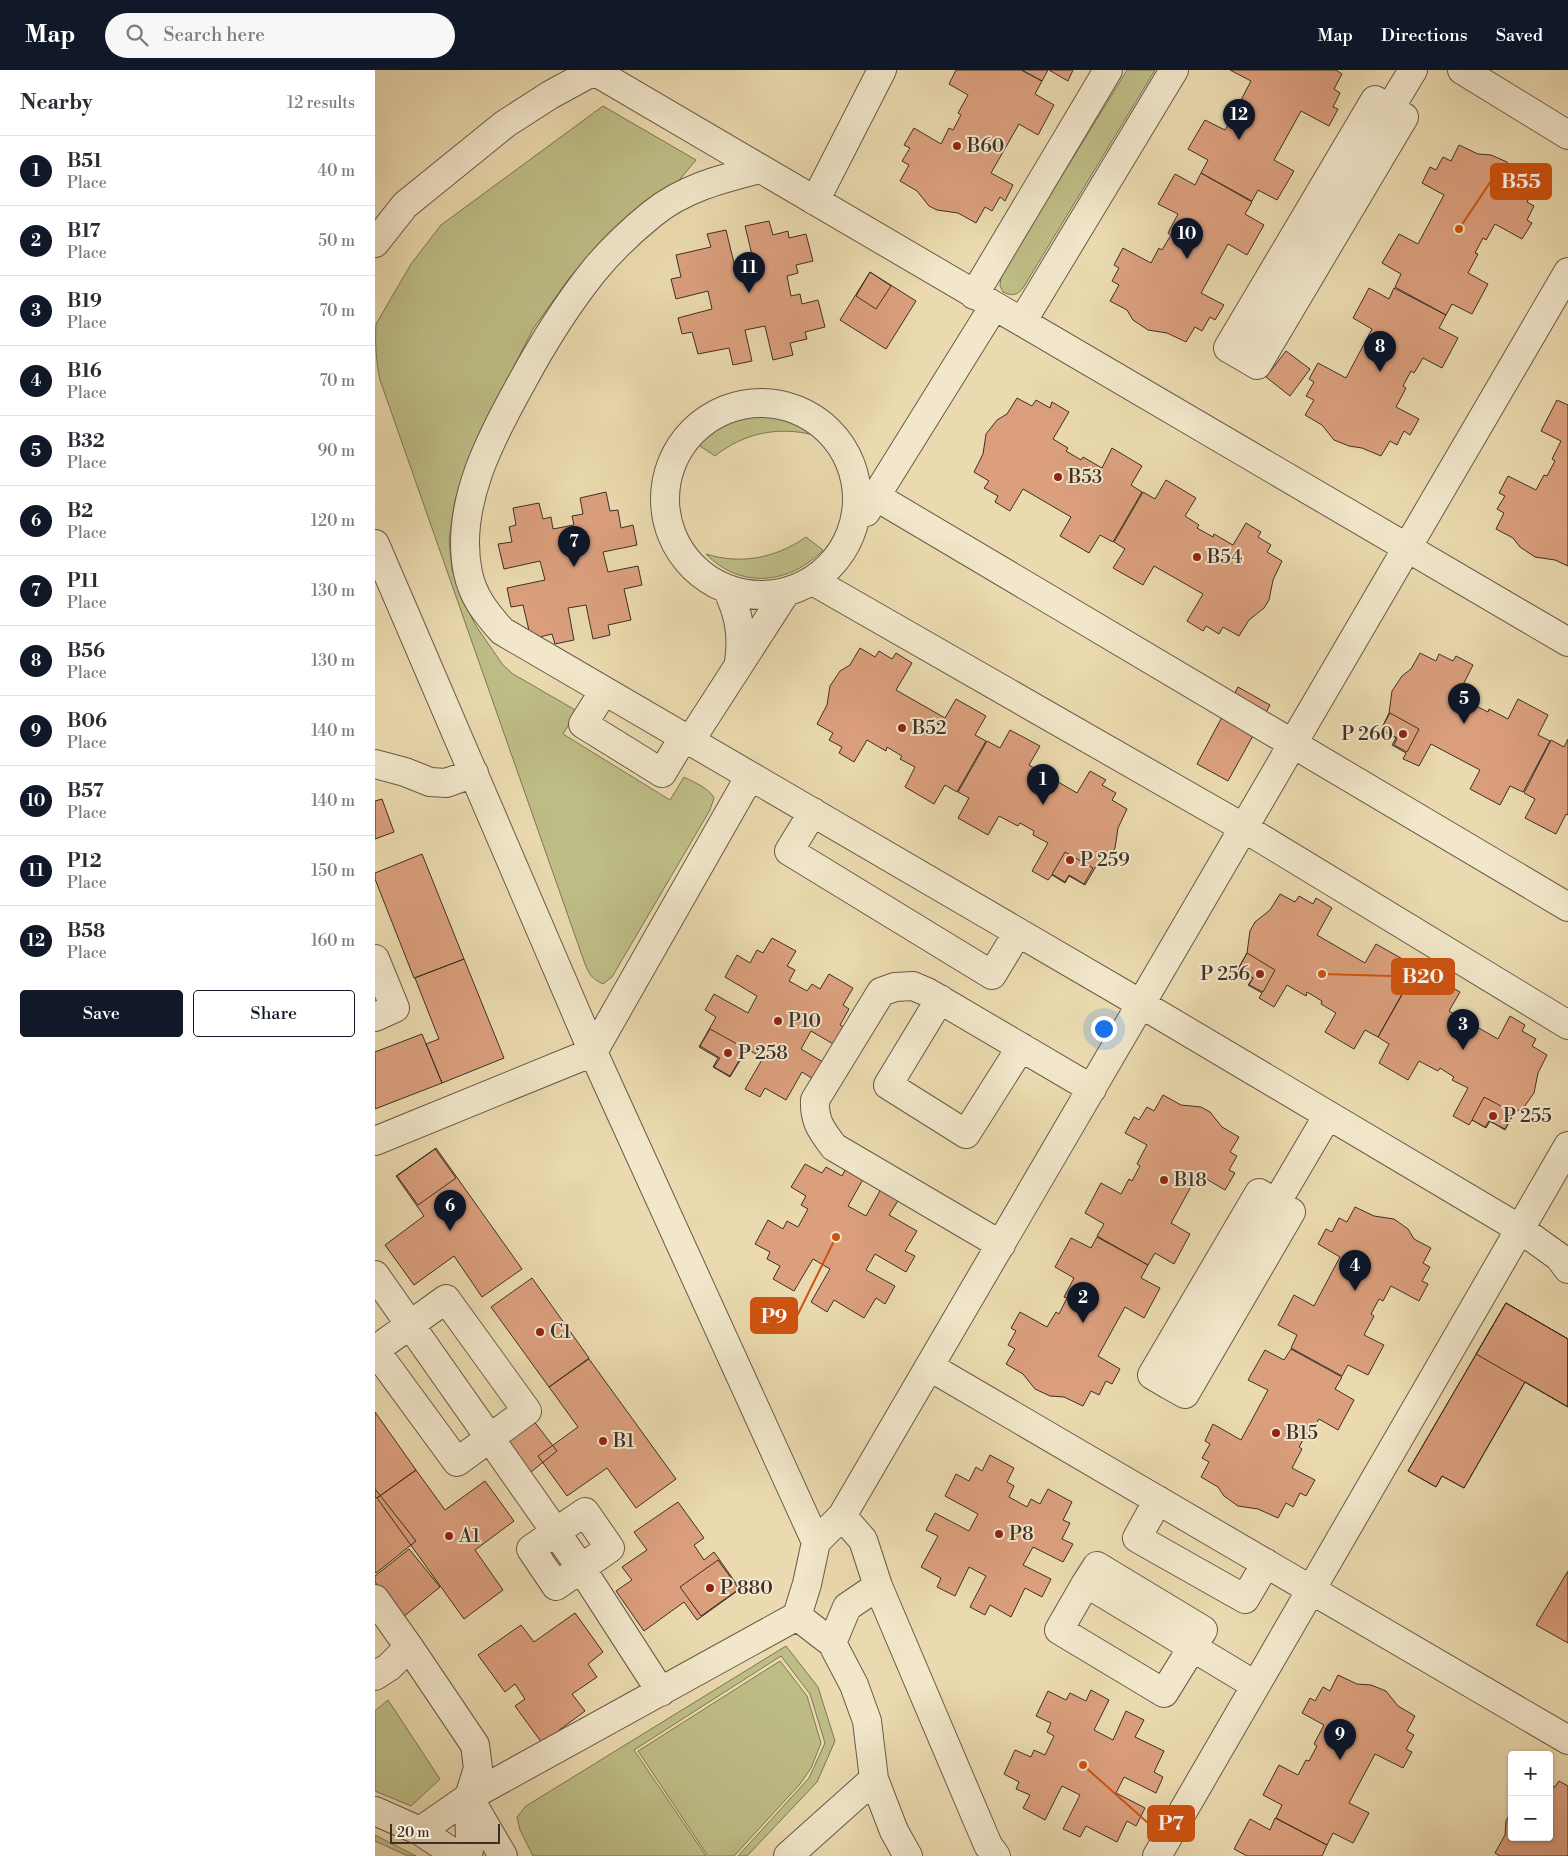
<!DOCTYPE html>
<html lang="en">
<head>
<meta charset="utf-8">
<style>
	:root { --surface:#fff; --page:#f7f7f7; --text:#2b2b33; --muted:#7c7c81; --line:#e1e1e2; --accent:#111827 }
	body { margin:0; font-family:"Libre Bodoni",serif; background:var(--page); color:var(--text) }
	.controls { position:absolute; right:15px; bottom:15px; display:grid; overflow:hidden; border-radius:5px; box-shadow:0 1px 4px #0004 }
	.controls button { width:45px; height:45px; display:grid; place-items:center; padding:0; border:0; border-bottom:1px solid var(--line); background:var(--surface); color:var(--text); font:25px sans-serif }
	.scale { position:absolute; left:15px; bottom:12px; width:110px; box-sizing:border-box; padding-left:5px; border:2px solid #3d2f27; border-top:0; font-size:14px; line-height:18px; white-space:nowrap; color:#3d2f27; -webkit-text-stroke:4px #f2e7cb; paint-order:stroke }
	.you { position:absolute; left:728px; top:958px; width:18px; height:18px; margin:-12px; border:4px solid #fff; border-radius:50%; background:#1a73e8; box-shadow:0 0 0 8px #1a73e833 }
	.badge { display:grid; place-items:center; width:32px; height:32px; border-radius:50%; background:var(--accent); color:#fff; font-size:16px; font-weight:700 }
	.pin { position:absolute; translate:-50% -41px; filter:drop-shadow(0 1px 2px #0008) }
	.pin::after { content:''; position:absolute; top:26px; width:18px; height:15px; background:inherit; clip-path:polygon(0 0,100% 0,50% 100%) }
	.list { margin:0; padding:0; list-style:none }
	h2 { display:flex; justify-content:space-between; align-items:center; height:65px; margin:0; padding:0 20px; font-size:21px }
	h2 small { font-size:16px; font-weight:400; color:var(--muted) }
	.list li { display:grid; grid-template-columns:32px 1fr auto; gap:15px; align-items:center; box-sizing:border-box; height:70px; padding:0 20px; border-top:1px solid var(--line) }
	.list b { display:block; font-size:19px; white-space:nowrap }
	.list p { margin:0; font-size:16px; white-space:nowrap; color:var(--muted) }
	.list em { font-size:16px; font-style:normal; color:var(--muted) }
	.actions { display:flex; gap:10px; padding:15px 20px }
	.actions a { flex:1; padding:11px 0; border:1px solid var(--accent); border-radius:5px; text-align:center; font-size:18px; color:var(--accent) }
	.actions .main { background:var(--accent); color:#fff }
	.icon { flex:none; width:28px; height:28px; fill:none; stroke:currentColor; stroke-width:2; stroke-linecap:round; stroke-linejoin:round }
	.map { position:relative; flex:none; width:1193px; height:1786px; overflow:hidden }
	header { display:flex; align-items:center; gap:30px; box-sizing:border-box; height:70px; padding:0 25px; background:var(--accent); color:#fff }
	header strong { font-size:24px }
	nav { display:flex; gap:28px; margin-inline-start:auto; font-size:18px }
	.search { width:350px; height:45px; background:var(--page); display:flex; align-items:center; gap:12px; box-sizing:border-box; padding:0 18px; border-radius:28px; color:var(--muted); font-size:19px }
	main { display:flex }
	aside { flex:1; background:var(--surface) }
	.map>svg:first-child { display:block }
</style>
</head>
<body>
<header>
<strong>Map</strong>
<div class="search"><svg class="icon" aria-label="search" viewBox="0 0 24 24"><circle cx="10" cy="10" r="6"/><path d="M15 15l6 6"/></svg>Search here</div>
<nav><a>Map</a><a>Directions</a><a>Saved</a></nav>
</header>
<main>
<aside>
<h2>Nearby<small>12 results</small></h2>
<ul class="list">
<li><span class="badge">1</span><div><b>B51</b><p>Place</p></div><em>40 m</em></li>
<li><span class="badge">2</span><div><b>B17</b><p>Place</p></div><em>50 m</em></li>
<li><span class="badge">3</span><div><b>B19</b><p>Place</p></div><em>70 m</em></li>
<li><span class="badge">4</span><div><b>B16</b><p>Place</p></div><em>70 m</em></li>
<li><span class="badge">5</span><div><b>B32</b><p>Place</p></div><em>90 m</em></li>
<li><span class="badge">6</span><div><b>B2</b><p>Place</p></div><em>120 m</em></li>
<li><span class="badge">7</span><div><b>P11</b><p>Place</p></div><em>130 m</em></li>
<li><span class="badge">8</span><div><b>B56</b><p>Place</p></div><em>130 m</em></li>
<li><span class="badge">9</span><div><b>B06</b><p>Place</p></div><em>140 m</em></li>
<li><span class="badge">10</span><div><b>B57</b><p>Place</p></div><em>140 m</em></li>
<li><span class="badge">11</span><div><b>P12</b><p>Place</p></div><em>150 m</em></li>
<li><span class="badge">12</span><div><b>B58</b><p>Place</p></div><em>160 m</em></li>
</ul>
<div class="actions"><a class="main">Save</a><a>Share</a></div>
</aside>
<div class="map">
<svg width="1193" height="1786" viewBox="0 0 1193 1786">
	<rect width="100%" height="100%" fill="#ebdaaf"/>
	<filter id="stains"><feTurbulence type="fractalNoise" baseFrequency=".004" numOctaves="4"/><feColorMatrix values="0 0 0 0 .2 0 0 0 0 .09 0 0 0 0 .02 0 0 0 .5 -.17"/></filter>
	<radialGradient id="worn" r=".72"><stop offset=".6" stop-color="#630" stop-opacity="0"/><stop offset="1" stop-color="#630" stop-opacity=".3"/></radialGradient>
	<path fill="#bebd86" stroke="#7e7656" d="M752,0H780L648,218C642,226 636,226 628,222L625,216L626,205Z
		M228,36L321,90L300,115L245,155L195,207L158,259L107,359L90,400L80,430L74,470L77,500L87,529L101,556L128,595L138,604L202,641L188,664L295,730L309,707C320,713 333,717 339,728L335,740L237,907L228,914C217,909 214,904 210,894L5,310C1,292 0,273 1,254L36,194L66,155Z
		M372,343C398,342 419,348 439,365C402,356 369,363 340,386L322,374C336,357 351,348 372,343Z
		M431,467L448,480C415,514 366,520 331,484C366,495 401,488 431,467Z
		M411,1576L443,1617L460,1671L442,1712L372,1786H363L434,1708L450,1673L435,1624L406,1586L259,1680L331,1786H158L145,1760L142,1747L151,1736Z
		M405,1591L432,1626L446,1673L436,1698L425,1714L359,1786H333L263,1681Z
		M13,1630L65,1709L36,1736L0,1721V1641Z
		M0,1765L41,1786H33L0,1771Z"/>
	<path fill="#db9f7d" stroke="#3d2f27" d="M581,0H646L667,11L660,24L679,35L663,65L644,54L616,103L638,115L630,131L625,127L617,141L610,137L601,153L583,143L562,140L554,136L542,121L525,111L534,95L527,91L535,78L529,75L539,58L566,74L574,58L578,60L586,45L583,43L593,25L574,14Z
		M647,0H673L667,11Z
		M674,0H698L693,11Z
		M855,0H961L967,4L959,19L965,23L958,37L963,39L954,56L926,41L899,90L919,101L902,130L883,120L877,131L826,103L833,90L813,79L830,50L850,60L858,46L861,47L869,32L866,30L876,11Z
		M1084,75L1103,84L1116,85L1132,92L1144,107L1160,117L1152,132L1159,136L1152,150L1157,153L1147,169L1120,154L1111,170L1108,168L1100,183L1103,184L1093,203L1113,214L1097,244L1077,234L1071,245L1020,217L1026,204L1007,193L1024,164L1043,174L1069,125L1047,113L1055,97L1061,100L1068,87L1076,91Z
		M826,103L877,132L870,144L889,155L872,185L853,174L826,223L849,235L840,250L835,247L827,261L820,257L811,272L792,263L773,260L758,250L752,240L735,231L744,215L737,211L744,198L739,195L748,178L776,193L784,178L787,180L796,165L793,163L803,144L783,134L800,104L820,115Z
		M394,151L398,165L413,161L414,168L431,164L438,191L421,195L423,203L412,206L416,226L425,224L427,234L443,230L450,257L430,262L432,269L415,273L418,285L398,290L390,256L370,260L377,291L358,295L354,278L323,284L317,262L307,264L303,248L337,239L333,221L301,229L296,209L306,207L301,185L336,177L332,164L351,160L360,197L379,193L370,156Z
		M495,202L516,216L501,239L481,226Z
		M495,202L541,231L511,279L465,250Z
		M994,218L1014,229L1019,218L1071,245L1064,258L1083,268L1067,298L1048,288L1039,303L1036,301L1028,316L1031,318L1021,337L1044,349L1035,365L1029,361L1022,375L1015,371L1006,386L987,378L974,376L959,370L947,355L930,345L939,330L931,326L939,312L934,309L943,293L971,308L997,259L978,248Z
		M911,281L935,299L915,326L891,307Z
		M642,328L657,336L661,330L675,338L677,332L694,342L678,369L693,378L691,381L706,390L708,387L727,398L737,378L767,396L756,415L767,422L738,472L725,465L714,483L685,466L696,447L648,419L635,441L620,432L623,426L609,418L614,411L599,402L608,384L611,364L622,350L632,344Z
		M1182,330L1193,335V496L1180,490L1160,487L1145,477L1138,468L1121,459L1129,443L1122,439L1130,426L1124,423L1133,406L1161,420L1169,405L1172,406L1180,391L1177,389L1186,371L1166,361Z
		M791,410L821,428L810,446L824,455L822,458L838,467L839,464L858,475L871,453L886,462L883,467L896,475L892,482L907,491L898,510L894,530L889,538L874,550L864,566L848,557L844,564L831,556L828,561L812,551L828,524L779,496L768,515L738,498L750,479L739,472L768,422L780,429Z
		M231,422L235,441L243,440L246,458L258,455L262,475L228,482L233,502L263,496L267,515L249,519L256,550L233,555L235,565L218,569L211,535L193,538L199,570L180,574L177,564L156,569L148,535L136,537L132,518L170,510L165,491L129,499L123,474L137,472L134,457L141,455L138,438L164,433L168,449L176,447L178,459L199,455L197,446L208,444L205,428Z
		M485,578L500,587L504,581L517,589L521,583L537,593L521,620L570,648L581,629L611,646L600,665L611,671L582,722L570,715L559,734L530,717L540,697L525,689L527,686L512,677L511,681L492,670L479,692L464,683L467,677L454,670L458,663L442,654L452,635L455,616L465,601L475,595Z
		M1045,583L1061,591L1064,584L1078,591L1081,586L1098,595L1084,623L1099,631L1097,634L1113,642L1114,639L1133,649L1143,629L1173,645L1163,665L1175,671L1148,722L1135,716L1125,735L1095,719L1105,700L1056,674L1044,696L1028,689L1031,683L1017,675L1021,668L1006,660L1014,643L1017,621L1027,606L1036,599Z
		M863,617L895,635L853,711L822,694Z
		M1015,643L1044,659L1032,682L1019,675L1022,668L1006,659Z
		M635,660L665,676L654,695L702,723L715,701L731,710L727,715L741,723L737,730L752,739L743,758L740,778L735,786L720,798L710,815L694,806L690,813L677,805L673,810L657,801L673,773L658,765L659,761L645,753L643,756L624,746L613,765L583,748L594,728L583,722L612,671L625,678Z
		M1193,669V745L1191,744L1181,764L1150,748L1160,729L1149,723L1176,670L1189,677Z
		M7,729L19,762L0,769V731Z
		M690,782L718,798L709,814L694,805L690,812L677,804Z
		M47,784L89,889L39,908L0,809V803Z
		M905,824L920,832L924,826L938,834L941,828L957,838L942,865L990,893L1001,874L1031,891L1020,910L1031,917L1003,967L990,960L979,979L950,962L961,943L946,934L947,931L932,922L931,926L912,915L899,937L884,928L887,923L873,915L878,908L863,899L872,883L875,861L880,852L895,840Z
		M397,868L421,881L412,896L420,900L414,911L432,921L437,914L445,919L454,904L478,918L468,935L474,939L465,955L476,961L465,978L436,961L426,979L453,995L443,1012L427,1002L411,1030L390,1018L385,1027L370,1019L388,988L372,979L355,1007L338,997L343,988L324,977L341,947L330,940L339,924L373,943L382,926L350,907L362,885L375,893L382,880L388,883Z
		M872,883L900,900L888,922L874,915L878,908L863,899Z
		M89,889L129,988L67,1013L51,974L64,969L40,908Z
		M1055,905L1085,922L1074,941L1123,969L1135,946L1150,955L1147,961L1161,969L1157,976L1172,985L1163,1003L1159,1023L1149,1037L1139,1043L1130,1060L1115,1051L1111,1058L1097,1050L1094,1055L1078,1046L1093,1018L1077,1010L1079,1007L1065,998L1063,1001L1044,991L1033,1010L1004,993L1014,974L1003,967L1032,916L1044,924Z
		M335,959L371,979L355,1006L339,997L345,988L325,976Z
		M47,964L67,1013L0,1039V982Z
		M788,1025L806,1035L826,1037L835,1042L847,1057L864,1067L855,1082L862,1086L854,1100L860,1103L850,1120L823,1104L796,1153L815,1164L799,1194L780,1183L773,1195L722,1166L729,1154L710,1143L726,1113L746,1124L754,1109L757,1111L765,1096L762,1094L772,1075L750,1063L759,1047L764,1050L772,1037L779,1041Z
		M1109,1027L1139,1043L1130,1059L1114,1051L1110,1057L1097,1050Z
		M61,1078L147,1199L107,1227L79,1186L39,1215L10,1175L49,1146L21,1106Z
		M60,1079L81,1108L43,1135L22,1106Z
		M430,1094L447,1103L451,1097L467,1106L472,1096L490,1106L473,1136L491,1146L506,1119L524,1129L514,1145L542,1161L530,1181L540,1186L531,1202L500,1184L491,1200L520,1216L510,1234L501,1228L489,1248L459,1230L452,1242L436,1232L455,1199L438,1189L419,1221L398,1209L405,1196L392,1189L395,1182L380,1174L393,1150L408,1159L412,1151L423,1157L433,1139L426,1135L431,1126L416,1117Z
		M980,1137L999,1146L1019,1149L1033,1159L1039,1169L1056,1178L1048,1193L1055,1197L1047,1211L1053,1214L1044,1231L1016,1216L1008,1231L1004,1229L996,1244L999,1246L989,1265L1009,1275L993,1305L973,1295L967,1306L916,1278L922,1265L903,1255L919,1225L939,1236L965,1187L943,1174L951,1159L957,1162L964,1148L972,1152Z
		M722,1167L773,1195L766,1208L785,1218L769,1248L750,1237L723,1286L745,1299L737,1314L731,1311L724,1325L716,1321L708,1336L689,1327L675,1326L660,1319L648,1304L631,1294L640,1279L633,1275L641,1261L636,1258L645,1242L672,1257L681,1242L684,1244L692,1228L689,1227L699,1208L680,1197L696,1168L716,1178Z
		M157,1208L214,1288L174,1317L116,1237Z
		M1131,1233L1193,1269V1337L1101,1284Z
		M1131,1233L1193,1269V1337L1150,1312L1089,1418L1067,1406L1061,1417L1033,1401Z
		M1131,1233L1193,1269V1337L1150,1312L1089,1418L1067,1406L1061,1417L1033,1401Z
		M916,1279L967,1307L960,1319L979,1330L963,1360L944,1349L935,1364L932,1363L924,1377L927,1379L917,1398L940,1410L931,1426L925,1423L918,1437L911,1433L903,1448L883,1439L863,1436L849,1426L843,1417L826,1407L834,1392L827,1388L835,1374L830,1371L838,1354L866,1370L893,1320L873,1310L890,1280L909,1290Z
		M214,1289L301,1409L261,1438L232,1398L192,1426L163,1386L203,1357L174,1317Z
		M0,1342L41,1400L2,1428L0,1426Z
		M154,1345L182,1381L141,1414L112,1379Z
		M615,1385L639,1398L632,1412L639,1416L634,1427L652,1437L656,1429L665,1434L673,1419L697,1432L688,1450L695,1453L687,1469L698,1474L688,1492L658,1477L648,1495L676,1509L667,1527L650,1518L636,1547L615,1535L610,1545L595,1537L611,1506L594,1497L580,1526L562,1517L566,1508L546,1497L563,1466L551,1460L560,1443L594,1461L603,1444L570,1426L581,1404L594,1411L601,1397L607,1401Z
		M41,1400L70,1440L110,1411L139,1451L100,1480L128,1520L89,1549L2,1428Z
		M0,1419L41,1471L1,1503L0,1502Z
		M303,1432L329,1468L319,1475L329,1490L339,1482L365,1519L322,1550L309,1532L269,1561L241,1521L257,1510L247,1497L272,1480L259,1462Z
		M34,1479L65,1517L28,1547L0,1512V1506Z
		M343,1490L364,1519L326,1546L305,1517Z
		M1193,1501V1573L1161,1555Z
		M200,1543L228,1582L213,1594L222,1607L197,1624L210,1641L167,1673L140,1636L150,1629L140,1614L130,1622L103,1585L146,1555L159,1572Z
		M963,1605L982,1614L996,1615L1011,1621L1023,1636L1040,1646L1032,1661L1039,1665L1031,1679L1037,1682L1028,1698L1000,1684L974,1733L994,1743L978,1773L958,1763L952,1775L901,1748L907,1735L888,1725L904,1695L923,1705L931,1690L934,1691L942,1676L939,1674L949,1655L927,1643L935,1628L940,1631L948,1617L955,1621Z
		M716,1620L734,1630L719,1660L738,1670L751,1641L769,1650L760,1667L789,1681L779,1702L788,1707L781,1723L749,1707L741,1723L770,1738L761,1756L752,1751L742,1772L711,1756L705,1767L688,1759L705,1725L687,1716L670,1750L648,1738L655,1725L641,1719L644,1712L629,1704L640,1680L656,1687L659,1680L670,1685L679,1666L672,1662L676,1653L661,1646L673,1621L691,1630L695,1623L711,1631Z
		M1184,1711L1193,1716V1786H1125L1120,1783L1130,1765L1131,1751L1137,1740V1767H1174V1714L1180,1717Z
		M900,1748L952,1775L947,1786H872L859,1779L875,1749L895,1760Z"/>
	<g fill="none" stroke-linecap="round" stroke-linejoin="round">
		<g stroke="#685a49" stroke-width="30">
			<path id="minor" d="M1087,0L1193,65
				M385,99C346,109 309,118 277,144C256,161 235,181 218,202C191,236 168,273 148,310C116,367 79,436 93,503C98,527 111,543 127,561L766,934L1145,1159L1184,1187L1193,1199
				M440,131L507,0
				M0,173L30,135L130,54L175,25L219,1L1193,572
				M599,225L733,0
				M647,252L799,0
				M867,286L882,295L1029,47L1000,30L853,278L867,286L1015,38L1038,0
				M290 429a96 96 0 1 1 192 0a96 96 0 1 1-192 0Z
				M500,426L1193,837
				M491,442L619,236
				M0,474L218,982L441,1472
				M438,511L869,758L1193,955
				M352,519C364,544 368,565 364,592
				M229,621L208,654L287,703L308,668
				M315,671L411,522
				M0,694L30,702L55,712L71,713L99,703
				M438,742L414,781L617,905L643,862
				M0,889L20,938L0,947
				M565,929L513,1015L591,1064L646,977
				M0,1071L218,982L375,706
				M626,1175L459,1077C447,1061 439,1052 440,1030L506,922L520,917L538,916L552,922L717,1019
				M0,1205L206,1498L286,1622
				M71,1229L152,1341L82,1392L0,1280Z
				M555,1297L1193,1670
				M794,1315L810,1324L916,1142L884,1123L777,1305L794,1315L953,1045
				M783,1430L762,1468L870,1529L891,1493
				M210,1442L235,1478L181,1516L156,1479Z
				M467,1446L488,1470L503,1516L613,1775L621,1786
				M711,1513L722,1496L828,1560L789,1623L684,1560L711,1513L880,1615
				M0,1529L34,1577L14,1597L0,1606
				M422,1546L457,1573L479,1615L492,1651L499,1709L519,1761L533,1786
				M457,1573L472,1537L503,1516
				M34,1577L100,1675L103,1698L94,1727L95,1772L93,1786
				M96,1731L128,1786
				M0,1741L45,1761L83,1786
				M45,1761L94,1727L422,1546L432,1514L441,1472L467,1446L1193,202
				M413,1786L499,1709
				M782,1786L1193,1076"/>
		</g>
		<use href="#minor" stroke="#f2e7cb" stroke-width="28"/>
	</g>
	<g fill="#8f2418" stroke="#f2e7cb" stroke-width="2">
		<circle cx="582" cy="76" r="5"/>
		<circle cx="683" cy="407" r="5"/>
		<circle cx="822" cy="487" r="5"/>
		<circle cx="527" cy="658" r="5"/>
		<circle cx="1028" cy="664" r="5"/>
		<circle cx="695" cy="790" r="5"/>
		<circle cx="885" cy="904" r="5"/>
		<circle cx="403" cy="951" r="5"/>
		<circle cx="353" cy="983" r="5"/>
		<circle cx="1118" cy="1046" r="5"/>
		<circle cx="789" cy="1110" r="5"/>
		<circle cx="165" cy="1262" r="5"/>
		<circle cx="901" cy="1363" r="5"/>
		<circle cx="228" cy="1371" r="5"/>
		<circle cx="624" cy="1464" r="5"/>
		<circle cx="74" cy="1466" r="5"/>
		<circle cx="335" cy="1518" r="5"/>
	</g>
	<g text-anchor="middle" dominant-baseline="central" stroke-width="4" stroke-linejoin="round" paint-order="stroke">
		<g font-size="19" fill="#3d2f27" stroke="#f2e7cb" text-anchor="start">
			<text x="592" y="76">B60</text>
			<text x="693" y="407">B53</text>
			<text x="832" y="487">B54</text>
			<text x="537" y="658">B52</text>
			<text x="1018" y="664" text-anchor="end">P 260</text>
			<text x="705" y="790">P 259</text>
			<text x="875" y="904" text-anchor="end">P 256</text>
			<text x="413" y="951">P10</text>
			<text x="363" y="983">P 258</text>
			<text x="1128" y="1046">P 255</text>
			<text x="799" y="1110">B18</text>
			<text x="175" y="1262">C1</text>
			<text x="911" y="1363">B15</text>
			<text x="238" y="1371">B1</text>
			<text x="634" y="1464">P8</text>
			<text x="84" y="1466">A1</text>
			<text x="345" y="1518">P 880</text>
		</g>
	</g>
	<path fill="none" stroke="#ce5310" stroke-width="2" d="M1084 159L1116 111M947 904L1017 906M461 1167L422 1246M708 1695L773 1753"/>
	<g fill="#ce5310" stroke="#f2e7cb" stroke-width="2">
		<circle cx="1084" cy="159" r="5"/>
		<circle cx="947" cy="904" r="5"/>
		<circle cx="461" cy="1167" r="5"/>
		<circle cx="708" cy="1695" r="5"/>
	</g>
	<g fill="#ce5310" stroke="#ce5310" stroke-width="2">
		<rect x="1116" y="94" width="60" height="35" rx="5"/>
		<rect x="1017" y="889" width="62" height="35" rx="5"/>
		<rect x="376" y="1228" width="46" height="35" rx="5"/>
		<rect x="773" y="1736" width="46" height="35" rx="5"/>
	</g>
	<g font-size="20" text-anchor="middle" font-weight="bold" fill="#fff">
		<text x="1146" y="118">B55</text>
		<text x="1048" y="913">B20</text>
		<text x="399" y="1253">P9</text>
		<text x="796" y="1760">P7</text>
	</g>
	<rect width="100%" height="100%" filter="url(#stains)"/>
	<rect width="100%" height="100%" fill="url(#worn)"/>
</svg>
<div class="controls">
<button>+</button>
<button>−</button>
</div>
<div class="scale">20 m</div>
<div class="you"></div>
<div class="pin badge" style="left:668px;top:735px">1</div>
<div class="pin badge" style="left:708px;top:1253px">2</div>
<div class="pin badge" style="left:1088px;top:980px">3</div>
<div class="pin badge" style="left:980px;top:1221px">4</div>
<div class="pin badge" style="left:1089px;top:654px">5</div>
<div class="pin badge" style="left:75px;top:1161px">6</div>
<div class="pin badge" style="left:199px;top:497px">7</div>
<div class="pin badge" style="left:1005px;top:302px">8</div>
<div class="pin badge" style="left:965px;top:1690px">9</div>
<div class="pin badge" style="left:812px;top:189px">10</div>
<div class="pin badge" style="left:374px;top:223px">11</div>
<div class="pin badge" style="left:864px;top:70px">12</div>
</div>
</main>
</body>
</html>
